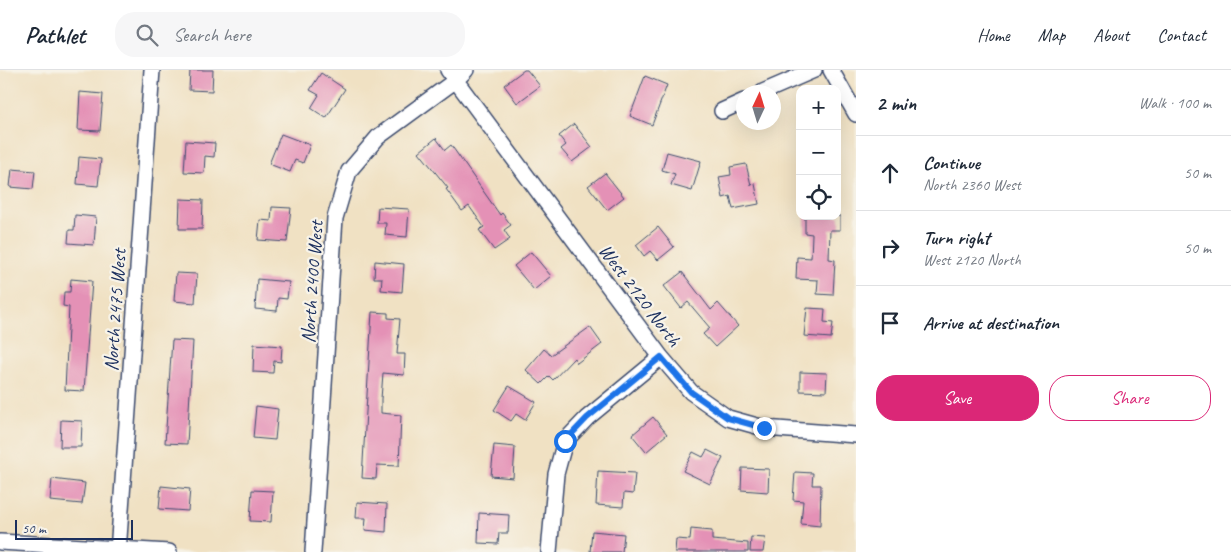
<!DOCTYPE html>
<html lang="en">
<head>
<meta charset="utf-8">
<style>
	:root { --surface:#fff; --page:#f6f6f7; --text:#1f2937; --muted:#747a83; --line:#e0e1e3; --accent:#db2777 }
	body { margin:0; font-family:Caveat,sans-serif; background:var(--page); color:var(--text) }
	.controls { position:absolute; right:15px; top:15px; display:grid; overflow:hidden; border-radius:10px; box-shadow:0 5px 20px #0002 }
	.controls button { width:45px; height:45px; display:grid; place-items:center; padding:0; border:0; border-bottom:1px solid var(--line); background:var(--surface); color:var(--text); font:25px sans-serif }
	.compass { position:absolute; left:736px; top:15px; width:45px; height:45px; border-radius:50%; background:var(--surface); box-shadow:0 5px 20px #0002; rotate:4deg }
	.scale { position:absolute; left:15px; bottom:12px; width:118px; box-sizing:border-box; padding-left:5px; border:2px solid #1b2f5e; border-top:0; font-size:14px; line-height:18px; white-space:nowrap; color:#1b2f5e; -webkit-text-stroke:4px #f7f3e8; paint-order:stroke }
	.stop { position:absolute; width:15px; height:15px; margin:-11px; border:4px solid #1a73e8; border-radius:50%; background:#fff }
	.stop.end { background:#1a73e8; border-color:#fff; box-shadow:0 1px 5px #0008 }
	.list { margin:0; padding:0; list-style:none }
	h2 { display:flex; justify-content:space-between; align-items:center; height:65px; margin:0; padding:0 20px; font-size:21px }
	h2 small { font-size:16px; font-weight:400; color:var(--muted) }
	.list li { display:grid; grid-template-columns:32px 1fr auto; gap:15px; align-items:center; box-sizing:border-box; height:75px; padding:0 20px; border-top:1px solid var(--line) }
	.list b { display:block; font-size:19px; white-space:nowrap }
	.list p { margin:0; font-size:16px; white-space:nowrap; color:var(--muted) }
	.list em { font-size:16px; font-style:normal; color:var(--muted) }
	.actions { display:flex; gap:10px; padding:15px 20px }
	.actions a { flex:1; padding:11px 0; border:1px solid var(--accent); border-radius:20px; text-align:center; font-size:18px; color:var(--accent) }
	.actions .main { background:var(--accent); color:#fff }
	.icon { flex:none; width:28px; height:28px; fill:none; stroke:currentColor; stroke-width:2; stroke-linecap:round; stroke-linejoin:round }
	.map { position:relative; flex:none; width:856px; height:482px; overflow:hidden }
	header { display:flex; align-items:center; gap:30px; box-sizing:border-box; height:70px; padding:0 25px; background:var(--surface); border-bottom:1px solid var(--line) }
	header strong { font-size:24px }
	nav { display:flex; gap:28px; margin-inline-start:auto; font-size:18px }
	.search { width:350px; height:45px; background:var(--page); display:flex; align-items:center; gap:12px; box-sizing:border-box; padding:0 18px; border-radius:20px; color:var(--muted); font-size:19px }
	main { display:flex }
	aside { flex:1; background:var(--surface) }
	.map>svg:first-child { display:block }
</style>
</head>
<body>
<header>
<strong>Pathlet</strong>
<div class="search"><svg class="icon" aria-label="search" viewBox="0 0 24 24"><circle cx="10" cy="10" r="6"/><path d="M15 15l6 6"/></svg>Search here</div>
<nav><a>Home</a><a>Map</a><a>About</a><a>Contact</a></nav>
</header>
<main>
<div class="map">
<svg width="856" height="482" viewBox="0 0 856 482">
	<rect width="100%" height="100%" fill="#f7f3e8"/>
	<filter id="ink" filterUnits="userSpaceOnUse"><feTurbulence type="fractalNoise" baseFrequency=".02" numOctaves="2"/><feDisplacementMap in="SourceGraphic" scale="10" xChannelSelector="R" yChannelSelector="G"/><feConvolveMatrix kernelMatrix="1 2 1 2 8 2 1 2 1" color-interpolation-filters="sRGB"/></filter>
	<filter id="wash" filterUnits="userSpaceOnUse"><feTurbulence type="fractalNoise" baseFrequency=".0096" numOctaves="4" result="noise"/><feDisplacementMap in="SourceGraphic" scale="20" xChannelSelector="R" yChannelSelector="G"/><feGaussianBlur stdDeviation="1.12" result="paint"/><feColorMatrix in="noise" values="0 0 0 0 0 0 0 0 0 0 0 0 0 0 0 0 0 1.4 0 .05"/><feComposite in="paint" operator="in"/></filter>
	<g filter="url(#wash)">
		<rect width="100%" height="100%" fill="#f0e1c3"/>
		<g id="blocks">
			<path fill="#e491b6" d="M190,0H213L212,21L189,20Z
				M524,0H527L540,16L517,33L504,15Z
				M321,3L345,19L326,48L311,38L319,25L310,20Z
				M645,6L667,15L652,55L630,46Z
				M80,22L103,24L100,61L78,60Z
				M574,54L592,77L572,92L561,79L566,75L559,66Z
				M281,64L310,75L303,93L295,90L290,102L269,94Z
				M436,68L445,80L451,75L500,145L502,143L511,155L504,160L510,169L494,180L479,160L484,157L469,136L462,141L446,119L448,118L419,82Z
				M186,71L215,73L214,87L205,86L204,103L184,102Z
				M667,82L701,91L692,121L671,115L675,104L662,100Z
				M79,87L101,89L98,116L77,114Z
				M746,94L751,115L755,114L759,134L733,139L730,126L723,128L719,107L731,105L730,97Z
				M12,99L35,101L33,119L10,117Z
				M605,103L624,127L607,140L588,116Z
				M180,129L203,130L202,159H179Z
				M272,137L291,138L287,172L258,170L260,150L271,151Z
				M378,137L409,139L407,167L385,165L386,153H377Z
				M75,145L96,147L94,175L68,173L69,160H74Z
				M805,146H840V160H830L829,189L835,190L833,225L817,224L818,210L796,209L797,187L811,188L812,164L805,163Z
				M658,157L674,177L658,190L650,181L644,186L636,175Z
				M531,182L551,206L534,220L514,196Z
				M375,191L404,194L402,222L381,220L382,208H374Z
				M682,202L711,240L718,233L738,256L715,277L703,264L710,258L688,232L681,238L664,216Z
				M176,203L197,204L195,233L174,231Z
				M71,209L92,211L84,321L65,320L69,237L63,236L64,222H70Z
				M257,209L289,212L287,229L278,228L277,241L255,239Z
				M807,238L825,239L824,252L833,253L831,268L804,266Z
				M372,242L388,243V248L400,249L397,284H405L404,305L383,303L381,329V343L401,345L399,396L377,395L376,409L362,408Z
				M590,257L602,274L577,293L574,288L553,310L549,306L541,314L526,300L544,279L551,285Z
				M172,270L193,271L187,374L165,373Z
				M254,274L282,276L281,292L274,291L273,303L253,302Z
				M800,302L827,303L826,322L800,321Z
				M509,316L536,332L525,350L516,344L511,351L494,340Z
				M256,336L278,339L275,370L253,368Z
				M653,347L667,364L646,382L632,365Z
				M61,350L82,351L81,377H60Z
				M494,375L515,377L513,408L491,406Z
				M707,380L723,388L710,414L683,401L693,382L703,387Z
				M742,398L769,399L768,422L741,420Z
				M598,401L635,403L633,424L624,423L623,437L596,435Z
				M795,402L813,403L812,415H821L820,456L801,454L803,431L793,430Z
				M52,409L85,413L82,434L50,431Z
				M161,416L190,419L188,441L159,439Z
				M252,420L273,421L271,452L250,451Z
				M357,432L387,434L386,462L365,460L366,448H356Z
				M479,443L509,445L508,463H499L498,474L478,473Z
				M691,459L712,461V470L748,473V482H675L676,469L690,470Z
				M592,461L624,464L622,482H590Z
				M751,467L765,468L763,482H750Z"/>
		</g>
	</g>
	<g filter="url(#ink)">
		<use href="#blocks" fill-opacity="0" stroke="#3b4a6d" stroke-width="1"/>
		<g fill="none" stroke-linecap="round" stroke-linejoin="round">
			<g stroke="#3b4a6d" stroke-width="18">
				<path id="minor" d="M448,0L661,287L691,322L728,348L764,358L856,365
					M831,0L856,44
					M763,22L814,0
					M722,41L744,31
					M0,472L169,482
					M118,482L152,0
					M313,482L335,148L349,101L378,67L456,10L466,0
					M549,482L556,404L565,371L587,348L661,287"/>
			</g>
			<use href="#minor" stroke="#fff" stroke-width="15"/>
		</g>
	</g>
	<g fill="none" stroke-linecap="round" stroke-linejoin="round" filter="url(#ink)">
		<path stroke="#1a73e8" stroke-width="6" d="M565,371L587,348L661,287L691,322L728,348L764,358"/>
	</g>
	<g text-anchor="middle" dominant-baseline="central" stroke-width="4.5" stroke-linejoin="round" paint-order="stroke">
		<g font-size="20" fill="#1b2f5e" stroke="#f7f3e8">
			<text transform="translate(312 212) rotate(-86)">North 2400 West</text>
			<text transform="translate(640 225) rotate(53)">West 2120 North</text>
			<text transform="translate(115 240) rotate(-86)">North 2475 West</text>
		</g>
	</g>
</svg>
<div class="controls">
<button>+</button>
<button>−</button>
<button><svg class="icon" aria-label="locate" viewBox="0 0 24 24"><circle cx="12" cy="12" r="6"/><path d="M12 2v4M12 18v4M2 12h4M18 12h4"/></svg></button>
</div>
<svg class="compass" viewBox="-18 -18 36 36"><path d="M0-13l5 13h-10z" fill="#e53935"/><path d="M0 13l5-13h-10z" fill="#747a83"/></svg>
<div class="scale">50 m</div>
<div class="stop" style="left:565px;top:371px"></div>
<div class="stop end" style="left:764px;top:358px"></div>
</div>
<aside>
<h2>2 min<small>Walk · 100 m</small></h2>
<ul class="list">
<li><svg class="icon" aria-label="ahead" viewBox="0 0 24 24"><path d="M12 20V5M6 11l6-6 6 6"/></svg><div><b>Continue</b><p>North 2360 West</p></div><em>50 m</em></li>
<li><svg class="icon" aria-label="right" viewBox="0 0 24 24"><path d="M7 20v-9h11M14 6l5 5-5 5"/></svg><div><b>Turn right</b><p>West 2120 North</p></div><em>50 m</em></li>
<li><svg class="icon" aria-label="arrive" viewBox="0 0 24 24"><path d="M6 21V4h12l-3 4 3 4H6"/></svg><div><b>Arrive at destination</b></div></li>
</ul>
<div class="actions"><a class="main">Save</a><a>Share</a></div>
</aside>
</main>
</body>
</html>
